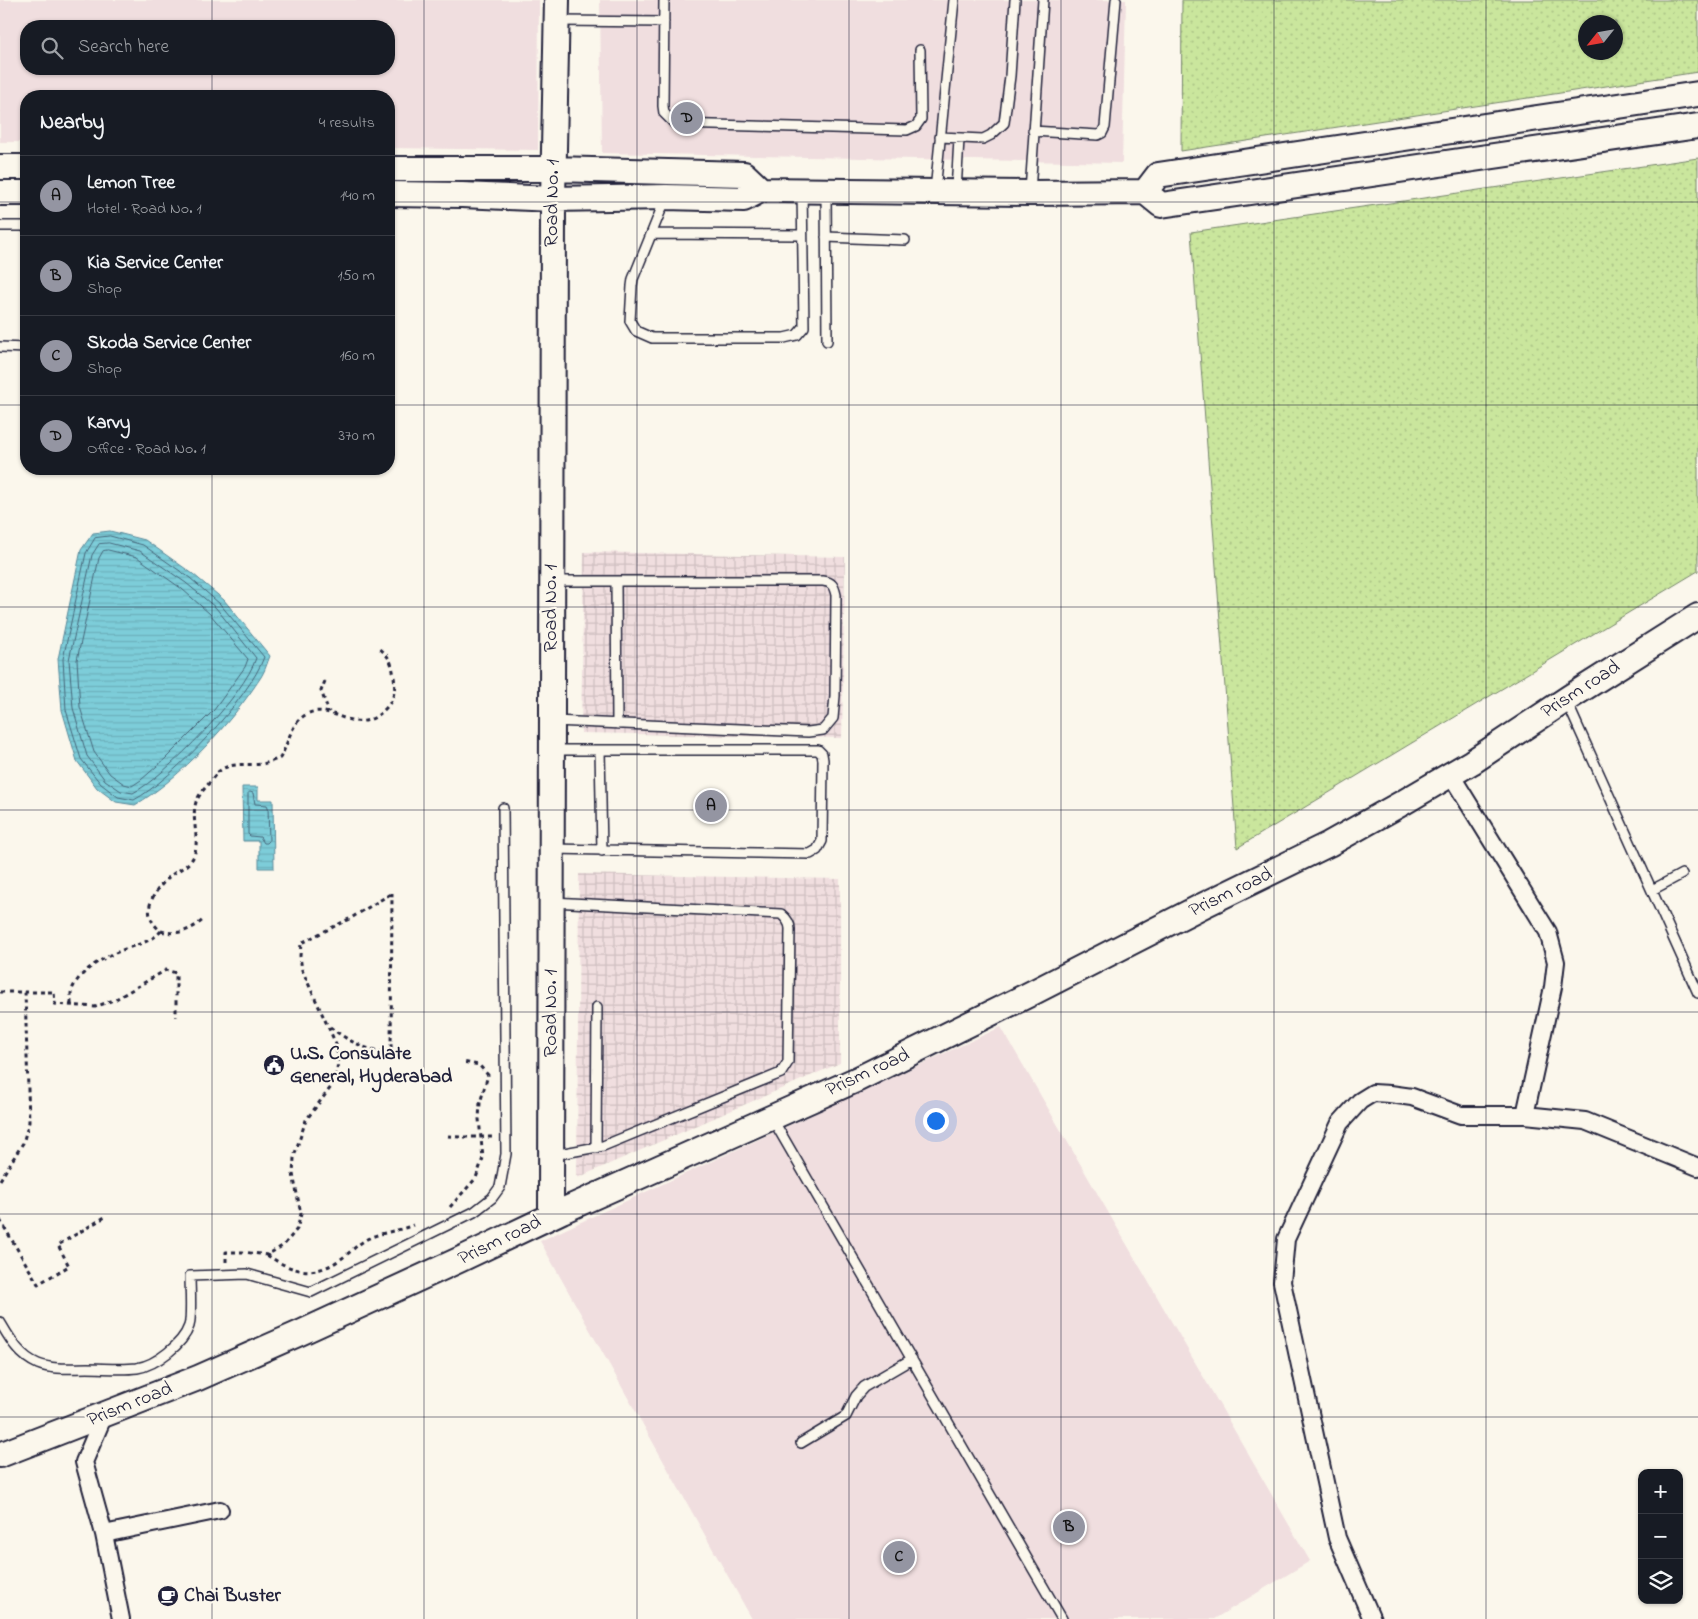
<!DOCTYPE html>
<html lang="en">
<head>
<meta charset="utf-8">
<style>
	:root { --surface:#171b24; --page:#20242c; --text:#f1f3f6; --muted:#9ea1a6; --line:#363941; --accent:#9495a2 }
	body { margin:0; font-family:"Indie Flower",sans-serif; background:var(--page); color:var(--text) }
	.controls { position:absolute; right:15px; bottom:15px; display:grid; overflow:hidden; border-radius:10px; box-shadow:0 1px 4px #0004 }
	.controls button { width:45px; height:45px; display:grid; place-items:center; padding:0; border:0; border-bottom:1px solid var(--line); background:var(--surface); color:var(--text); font:25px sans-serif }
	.compass { position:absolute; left:1578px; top:15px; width:45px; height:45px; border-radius:50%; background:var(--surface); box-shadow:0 1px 4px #0004; rotate:239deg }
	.you { position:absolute; left:935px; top:1120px; width:18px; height:18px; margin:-12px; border:4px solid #fff; border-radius:50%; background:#1a73e8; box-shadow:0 0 0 8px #1a73e833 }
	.badge { display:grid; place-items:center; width:32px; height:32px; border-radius:50%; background:var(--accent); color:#111; font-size:16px; font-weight:700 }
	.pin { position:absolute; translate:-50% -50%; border:2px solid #fff; box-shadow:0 1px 5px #0006 }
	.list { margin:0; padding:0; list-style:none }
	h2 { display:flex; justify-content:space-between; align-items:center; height:65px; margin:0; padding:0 20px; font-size:21px }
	h2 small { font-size:16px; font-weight:400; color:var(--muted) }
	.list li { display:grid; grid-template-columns:32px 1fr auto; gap:15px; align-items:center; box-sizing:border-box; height:80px; padding:0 20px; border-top:1px solid var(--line) }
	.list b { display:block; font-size:19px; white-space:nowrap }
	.list p { margin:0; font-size:16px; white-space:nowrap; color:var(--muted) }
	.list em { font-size:16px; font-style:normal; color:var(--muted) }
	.icon { flex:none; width:28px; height:28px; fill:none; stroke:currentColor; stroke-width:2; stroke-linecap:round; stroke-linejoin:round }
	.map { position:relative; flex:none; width:1698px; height:1619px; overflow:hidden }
	.search { position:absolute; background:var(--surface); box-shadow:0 1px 4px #0004; left:20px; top:20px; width:375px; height:55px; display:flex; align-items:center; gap:12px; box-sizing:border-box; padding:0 18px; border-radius:20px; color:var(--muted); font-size:19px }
	.panel { position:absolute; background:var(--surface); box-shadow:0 1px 4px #0004; left:20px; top:90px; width:375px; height:385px; border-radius:20px }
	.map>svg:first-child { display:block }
</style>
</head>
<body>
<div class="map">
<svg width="1698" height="1619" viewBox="0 0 1698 1619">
	<defs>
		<pattern id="industrial-grid" width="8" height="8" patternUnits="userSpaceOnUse" patternTransform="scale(1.25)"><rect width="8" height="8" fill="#f0dedf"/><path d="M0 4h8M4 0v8" fill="none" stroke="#cebec0"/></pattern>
		<pattern id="grass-dots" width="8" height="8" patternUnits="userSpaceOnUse" patternTransform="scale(1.25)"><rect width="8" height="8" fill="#cae69d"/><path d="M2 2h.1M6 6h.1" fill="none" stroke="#adc588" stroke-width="1.8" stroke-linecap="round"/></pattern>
		<pattern id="water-rules" width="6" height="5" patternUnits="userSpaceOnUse" patternTransform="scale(1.25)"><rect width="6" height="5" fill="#7dcdd9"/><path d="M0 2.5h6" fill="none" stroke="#6cb0bb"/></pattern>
	</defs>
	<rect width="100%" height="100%" fill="#fbf7ec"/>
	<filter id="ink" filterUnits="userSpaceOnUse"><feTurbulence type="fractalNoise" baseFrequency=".02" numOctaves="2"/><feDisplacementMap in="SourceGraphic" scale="10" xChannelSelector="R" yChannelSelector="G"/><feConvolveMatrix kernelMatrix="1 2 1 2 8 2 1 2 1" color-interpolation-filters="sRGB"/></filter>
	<g filter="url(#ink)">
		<path fill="#f0dedf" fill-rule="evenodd" d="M0,0H539L538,150L389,148V96H26V142H0ZM26,26H389V69H26Z
			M600,0H1126L1122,163L602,153Z
			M1001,1027L1310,1561L1214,1619H752L540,1241Z"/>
		<path fill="url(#industrial-grid)" d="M584,552L845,557L842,738L581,733Z
			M579,874L840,879V1063L577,1178Z"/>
		<path fill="url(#grass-dots)" stroke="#76846c" fill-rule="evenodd" d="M1182,0H1698V72L1181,151ZM1586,22H1616V52H1586Z
			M1698,158V571L1237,848L1191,232Z"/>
		<path fill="url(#water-rules)" stroke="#59899a" d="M110,531L145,540L193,574L224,600L270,656C267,663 265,671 261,677C233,721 180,779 135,805L116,802L97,788L77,761L62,710L58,659L81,550L93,533Z
			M242,787H258V800H273L274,868H259V841H243Z"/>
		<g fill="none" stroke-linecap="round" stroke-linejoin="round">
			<path stroke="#46667a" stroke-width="1" d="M110,536L143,545L190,578L220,604L264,657C250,697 172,780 134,800L118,797L101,784L81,759L66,710L63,659L86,553L95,538Z
				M109,543L140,551L186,583L216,608L256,658C245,694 166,776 133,793L121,791L105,780L87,756L73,708L69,660L92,555L99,544Z
				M108,550L137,557L182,589L210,614L248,659L245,667L214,710L165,759L141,780L132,786L124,784L110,774L94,752L80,707L77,660L99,558L103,551Z
				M250,792L253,793L255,804L267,805L268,807L269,841L267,843H264L260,837L250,836L248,834V794Z"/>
			<g stroke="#22223b" stroke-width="12">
				<path id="lane" d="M664,0L663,106L664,113L675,124L907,130L916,126L921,119L920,50
					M558,21L664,22
					M1033,131L1098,135L1102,133L1105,127L1116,0
					M940,137L983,139L991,135L1004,123L1010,76L1015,0
					M826,191L827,341
					M935,191L954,0
					M956,191L959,139
					M1030,192L1043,0
					M665,200L633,279L632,286L630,321L636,331L652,338H784L797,335L804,327L802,191
					M0,226H26
					M652,234L802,235
					M826,237L905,240
					M0,347L26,348
					M616,581L617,724
					M1566,700L1698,993
					M553,721L808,732L823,730L833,718L835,696L836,595C834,586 832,582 823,581H553
					M552,750H818L822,754L823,760L822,841L817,850L810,854L552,849
					M600,750L602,851
					M1652,890L1682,874
					M552,902L781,914C786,918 790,923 790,929L788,1062L781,1073L603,1146L553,1155
					M772,1118L1062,1619
					M596,1148L597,1007
					M0,1322C10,1339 19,1356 38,1364C53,1370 71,1368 87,1368C103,1368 121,1370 137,1368C156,1365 183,1344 189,1326C192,1317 190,1287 190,1276L247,1274L311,1292L474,1212L492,1198L500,1187L506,1154L503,808
					M801,1443L846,1416L856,1396L864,1387L912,1359"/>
			</g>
			<g stroke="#22223b" stroke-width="20">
				<path id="street" d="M1451,775L1548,932L1556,962L1553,987L1525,1115
					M104,1415L84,1462L104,1534L121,1619
					M104,1534L220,1510
					M1372,1619L1337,1538L1282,1282L1286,1239L1340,1123L1360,1101L1373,1093L1390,1094L1412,1097L1461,1115H1525L1585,1121L1698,1167"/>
			</g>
			<g stroke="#22223b" stroke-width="28">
				<path id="secondary" d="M0,167H26
					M389,169H554L744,174L761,190
					M1145,192L1158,175L1698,94
					M0,193H26
					M389,194L462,195L553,199L666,197L744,199L761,190L1030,193L1145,192L1161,205L1698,126
					M551,1216L553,199L557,0
					M0,1455L198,1378L300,1333L459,1260L562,1211L858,1079L1028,995L1204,905L1329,844L1404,802L1472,762L1570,697L1698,616"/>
			</g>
			<path stroke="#22223b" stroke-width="3" stroke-dasharray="4 4" stroke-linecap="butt" d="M325,681L321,691L329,712
				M161,931C177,936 192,930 204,919
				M0,992H54L55,1004L95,1007L116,999L166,970L176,973V1017
				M71,1004C71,1001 71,996 71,993C76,973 102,958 120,951C133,945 151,943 161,931C139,914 152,893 169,877C178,869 192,866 195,852C199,836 191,818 196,802C198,797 202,791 206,787C210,782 214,776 218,772C231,761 247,766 262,764C268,763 275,760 280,758C289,743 290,723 307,714C332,701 356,740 385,709C394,700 396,689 394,677C392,663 390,657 379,648
				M330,1027C348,1041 367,1051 391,1053L392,893
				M448,1136L460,1137H495
				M0,1180L23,1143L29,1122L25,991
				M450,1207L476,1178L483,1158L479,1119L480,1103L488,1075L479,1065L463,1062
				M0,1220L38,1284L69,1266L58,1245L105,1217
				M267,1255C291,1271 312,1278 338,1261C349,1254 357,1244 369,1238C383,1232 399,1231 413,1225
				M226,1262V1252H243L267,1255L284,1245L297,1229L301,1214L293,1174L294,1158L296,1150L306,1120L331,1087L337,1071L338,1059L336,1044L302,970L300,956L301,943L351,918L392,893"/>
			<use href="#lane" stroke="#fbf7ec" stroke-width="9"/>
			<use href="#street" stroke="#fbf7ec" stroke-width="16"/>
			<use href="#secondary" stroke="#fbf7ec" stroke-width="24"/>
		</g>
	</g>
	<path fill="none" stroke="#22223b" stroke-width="1" stroke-opacity="0.55" d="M212,0V26M424,0V1619M637,0V1619M849,0V1619M1061,0V1619M1274,0V1619M1486,0V1619M212,69V96M0,202H26M389,202H1698M0,405H26M389,405H1698M212,469V1619M0,607H1698M0,810H1698M0,1012H1698M0,1214H1698M0,1417H1698"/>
	<defs>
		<g id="civic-disc" transform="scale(1.125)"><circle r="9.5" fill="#22223b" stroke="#fbf7ec"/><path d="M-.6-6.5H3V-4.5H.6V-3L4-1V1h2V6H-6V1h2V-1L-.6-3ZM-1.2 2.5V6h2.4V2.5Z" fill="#fff"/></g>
		<g id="cafe-disc" transform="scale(1.125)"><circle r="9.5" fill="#22223b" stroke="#fbf7ec"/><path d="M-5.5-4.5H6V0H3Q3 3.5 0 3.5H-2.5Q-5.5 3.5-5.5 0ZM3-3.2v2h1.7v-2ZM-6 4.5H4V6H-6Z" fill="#fff"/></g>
	</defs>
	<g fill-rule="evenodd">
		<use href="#civic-disc" x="274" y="1065"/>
		<use href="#cafe-disc" x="168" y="1596"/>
	</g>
	<g text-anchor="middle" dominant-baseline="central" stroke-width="4.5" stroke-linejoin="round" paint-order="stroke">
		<g font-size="20" fill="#22223b" stroke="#fbf7ec">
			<text transform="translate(553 203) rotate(-89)">Road No. 1</text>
			<text transform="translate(551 608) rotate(-90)">Road No. 1</text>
			<text transform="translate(1581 690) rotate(-33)">Prism road</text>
			<text transform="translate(1231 893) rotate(-26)">Prism road</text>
			<text transform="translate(551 1013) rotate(-90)">Road No. 1</text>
			<text transform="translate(868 1073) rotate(-25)">Prism road</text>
			<text transform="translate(500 1241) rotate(-26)">Prism road</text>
			<text transform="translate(130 1405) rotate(-22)">Prism road</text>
		</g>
		<g font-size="20" font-weight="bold" fill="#22223b" stroke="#fbf7ec" text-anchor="start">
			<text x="290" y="1054">U.S. Consulate<tspan x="290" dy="23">General, Hyderabad</tspan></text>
			<text x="184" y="1596">Chai Buster</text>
		</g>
	</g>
</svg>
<div class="controls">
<button>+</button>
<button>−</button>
<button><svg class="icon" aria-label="layers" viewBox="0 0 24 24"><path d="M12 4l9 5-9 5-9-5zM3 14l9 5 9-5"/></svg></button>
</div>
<svg class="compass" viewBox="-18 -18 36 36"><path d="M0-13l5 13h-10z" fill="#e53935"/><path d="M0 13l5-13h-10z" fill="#9ea1a6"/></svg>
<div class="you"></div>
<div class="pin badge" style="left:711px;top:806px">A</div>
<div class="pin badge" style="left:1069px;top:1527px">B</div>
<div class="pin badge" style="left:899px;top:1557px">C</div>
<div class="pin badge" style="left:687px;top:118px">D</div>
<div class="search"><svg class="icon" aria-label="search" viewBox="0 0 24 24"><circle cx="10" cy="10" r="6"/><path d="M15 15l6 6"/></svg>Search here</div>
<section class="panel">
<h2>Nearby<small>4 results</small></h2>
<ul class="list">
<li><span class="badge">A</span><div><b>Lemon Tree</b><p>Hotel · Road No. 1</p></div><em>140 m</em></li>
<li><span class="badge">B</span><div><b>Kia Service Center</b><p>Shop</p></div><em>150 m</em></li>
<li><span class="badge">C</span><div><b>Skoda Service Center</b><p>Shop</p></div><em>160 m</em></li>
<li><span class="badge">D</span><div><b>Karvy</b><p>Office · Road No. 1</p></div><em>370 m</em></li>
</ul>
</section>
</div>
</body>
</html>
